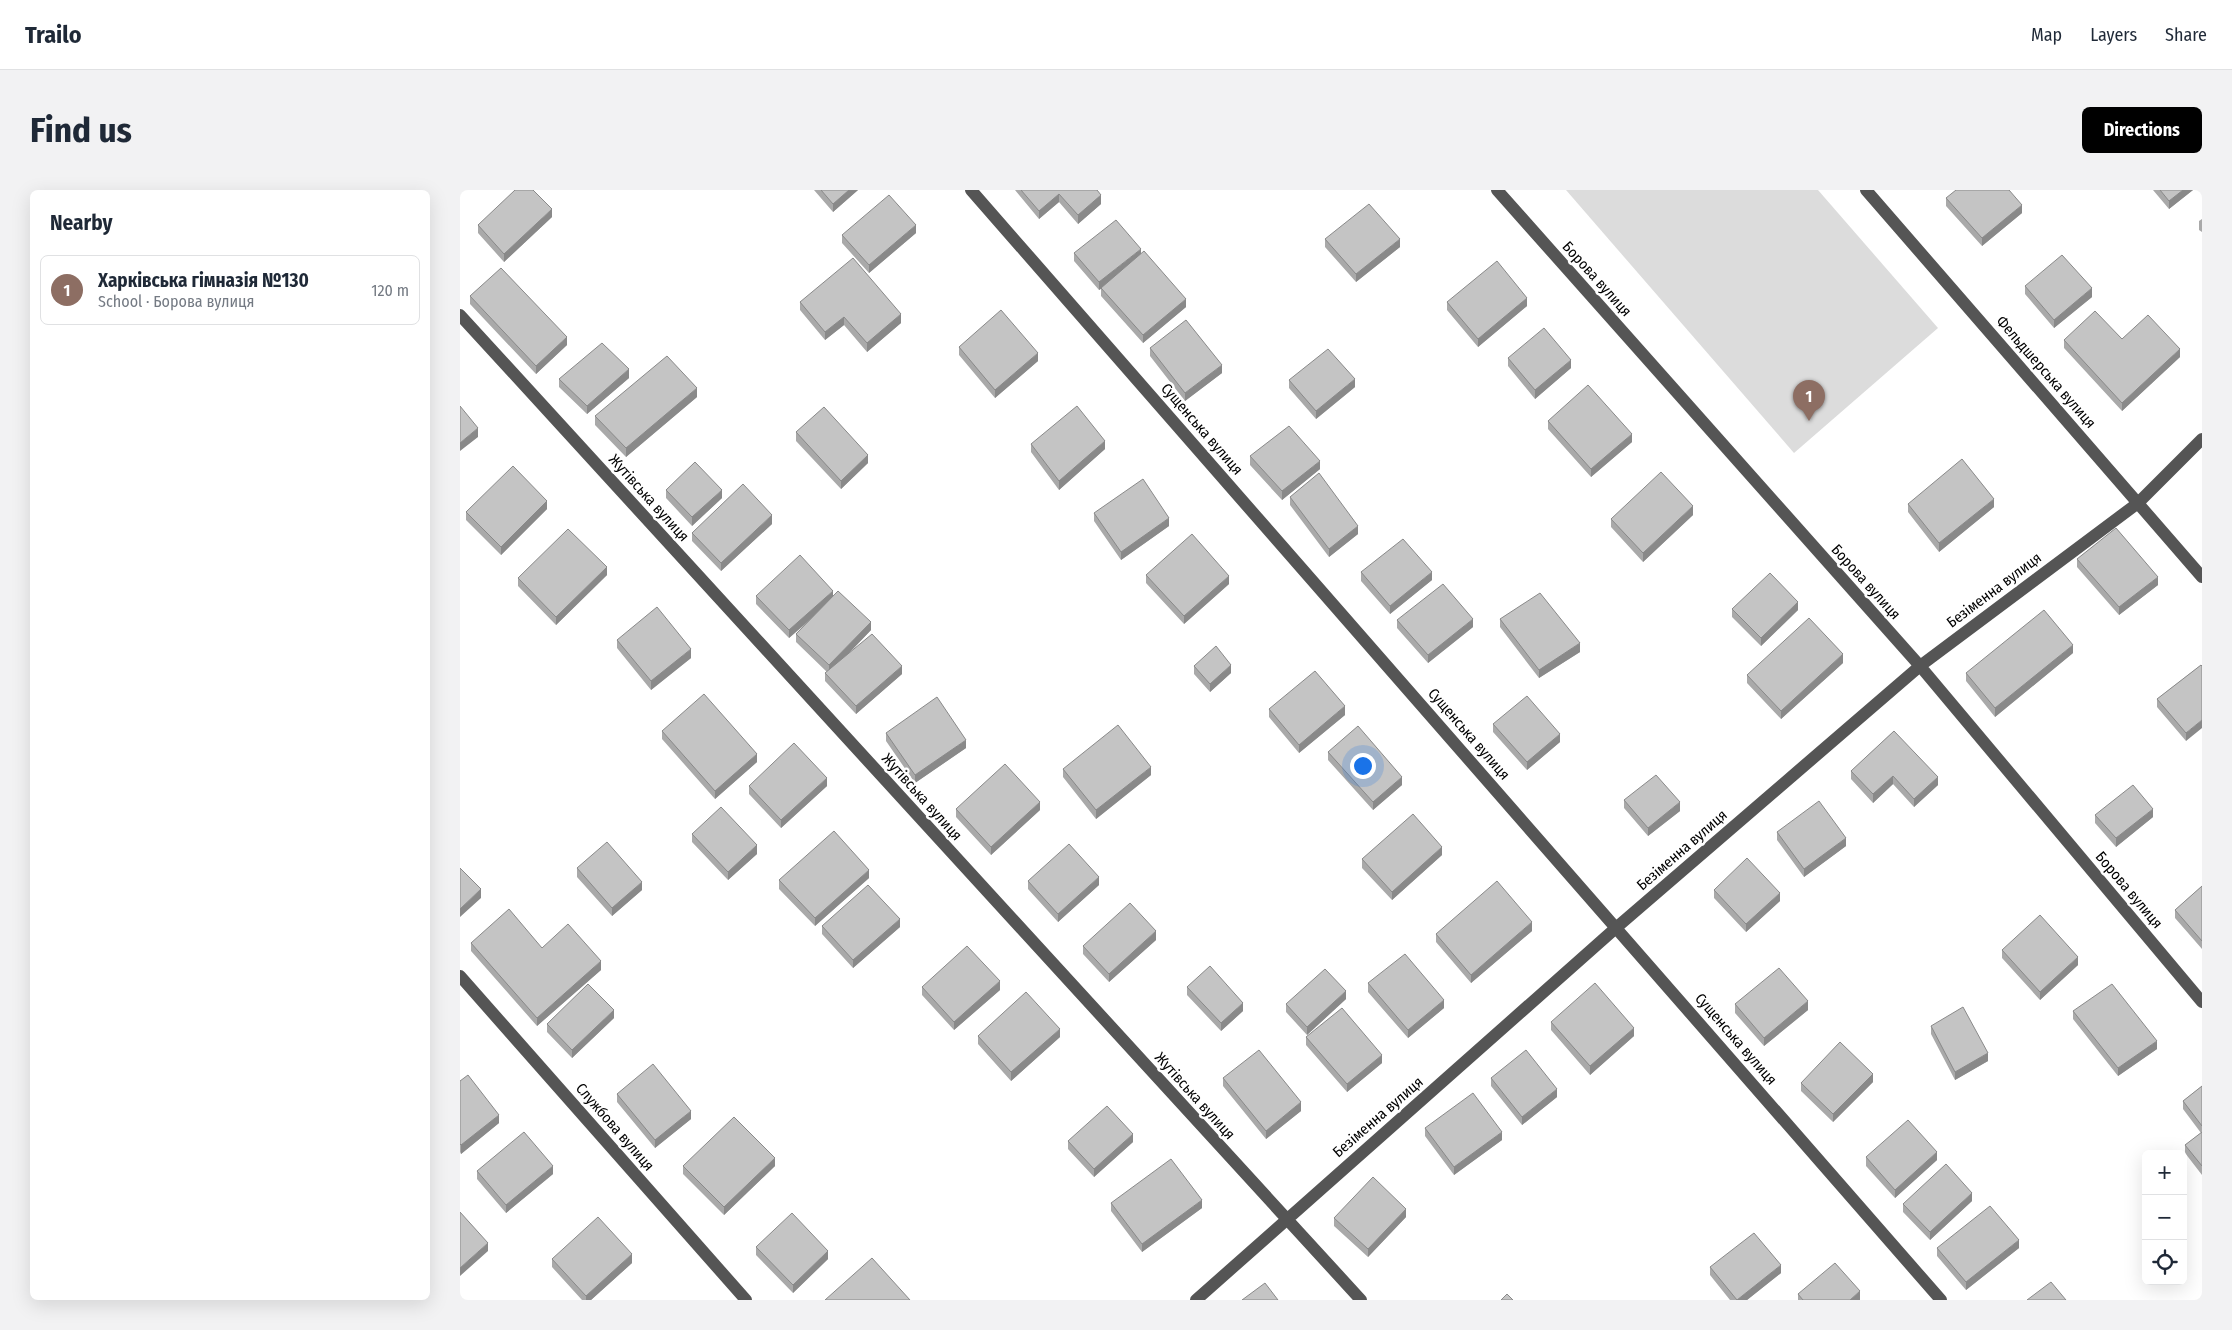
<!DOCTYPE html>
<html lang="en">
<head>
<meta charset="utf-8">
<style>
	:root { --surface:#fff; --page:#f2f2f3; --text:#1f2937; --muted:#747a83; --line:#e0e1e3; --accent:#000 }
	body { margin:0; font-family:"Fira Sans Condensed",sans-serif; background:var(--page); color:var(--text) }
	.controls { position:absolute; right:15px; bottom:15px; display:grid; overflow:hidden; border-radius:8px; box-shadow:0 5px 20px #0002 }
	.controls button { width:45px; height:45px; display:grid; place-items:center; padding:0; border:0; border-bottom:1px solid var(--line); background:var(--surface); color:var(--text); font:25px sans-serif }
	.you { position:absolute; left:902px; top:575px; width:18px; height:18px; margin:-12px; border:4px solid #fff; border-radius:50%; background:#1a73e8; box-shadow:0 0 0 8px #1a73e833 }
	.badge { display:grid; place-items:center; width:32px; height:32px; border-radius:50%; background:var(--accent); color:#fff; font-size:16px; font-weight:700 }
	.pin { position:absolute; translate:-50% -41px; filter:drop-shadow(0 1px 2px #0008) }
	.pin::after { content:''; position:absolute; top:26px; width:18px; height:15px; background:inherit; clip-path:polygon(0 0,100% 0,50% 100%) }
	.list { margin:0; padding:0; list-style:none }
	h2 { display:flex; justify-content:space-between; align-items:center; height:65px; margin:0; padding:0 20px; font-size:21px }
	h2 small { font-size:16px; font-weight:400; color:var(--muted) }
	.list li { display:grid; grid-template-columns:32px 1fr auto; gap:15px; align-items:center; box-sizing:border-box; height:70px; margin:0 10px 10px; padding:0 10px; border:1px solid var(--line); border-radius:8px }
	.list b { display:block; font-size:19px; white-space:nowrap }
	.list p { margin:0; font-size:16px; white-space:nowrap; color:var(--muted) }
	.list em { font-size:16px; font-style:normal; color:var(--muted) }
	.icon { flex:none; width:28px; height:28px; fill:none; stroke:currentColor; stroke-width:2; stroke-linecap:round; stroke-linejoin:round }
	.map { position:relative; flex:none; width:1742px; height:1110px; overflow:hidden; border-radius:8px }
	header { display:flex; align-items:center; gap:30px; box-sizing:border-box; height:70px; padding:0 25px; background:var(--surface); border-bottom:1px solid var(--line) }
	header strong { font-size:24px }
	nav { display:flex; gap:28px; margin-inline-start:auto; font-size:18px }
	.intro { display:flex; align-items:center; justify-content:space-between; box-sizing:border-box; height:120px; padding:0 30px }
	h1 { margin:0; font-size:35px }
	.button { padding:12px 22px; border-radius:8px; background:var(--accent); color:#fff; font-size:18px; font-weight:700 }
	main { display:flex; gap:30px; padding:0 30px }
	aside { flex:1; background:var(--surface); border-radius:8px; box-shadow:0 5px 20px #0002 }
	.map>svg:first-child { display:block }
</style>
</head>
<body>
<header>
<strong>Trailo</strong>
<nav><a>Map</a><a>Layers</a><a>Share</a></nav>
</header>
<div class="intro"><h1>Find us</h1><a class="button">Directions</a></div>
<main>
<aside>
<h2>Nearby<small></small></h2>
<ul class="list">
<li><span class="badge" style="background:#8d6e63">1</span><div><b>Харківська гімназія №130</b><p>School · Борова вулиця</p></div><em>120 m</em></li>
</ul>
</aside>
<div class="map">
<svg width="1742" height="1110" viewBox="0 0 1742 1110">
	<rect width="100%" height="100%" fill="#fff"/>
	<path fill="#dcdcdc" d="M1106,0H1358L1478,138L1334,263Z"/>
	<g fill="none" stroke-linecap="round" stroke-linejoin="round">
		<path stroke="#555" stroke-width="12" d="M511,0L1481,1110
			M1037,0L1460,476L1742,812
			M1406,0L1742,387
			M0,125L901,1110
			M0,786L286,1110
			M736,1110L1157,737L1460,476L1678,313L1742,249"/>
	</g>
	<path fill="#a9a9a9" d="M354,0H398L373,22Z
		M555,0H637L641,14L618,34L599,12L579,29Z
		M1693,0H1733L1709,19Z
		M1486,8L1562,23L1522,56L1486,16Z
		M92,27L44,72L18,43V35Z
		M1742,29V42L1739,40V31Z
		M456,43L409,83L382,53V45Z
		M865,49L940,57L896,92L865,57Z
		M614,63L726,117L683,153L641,106V99L639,100L614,71Z
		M1565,96L1632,107L1594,138L1565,104Z
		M10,106L107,155L76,184L10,114Z
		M340,112L441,133L407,162L384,135L365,150L340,120Z
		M987,112L1067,116L1018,157L987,120Z
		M1662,149L1720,167L1662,221L1604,158V150Z
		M499,157L578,171L535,208L499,165Z
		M690,158L762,183L725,211L690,166Z
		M1048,168L1111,178L1075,209L1048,176Z
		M169,188L127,224L99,197V189Z
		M829,190L895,197L856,229L829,198Z
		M237,207L166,267L135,235V226Z
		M1088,231L1172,252L1131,287L1088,239Z
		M336,242L408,273L381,299L336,251Z
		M571,254L645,259L599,300L571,262Z
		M790,266L860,279L822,310L790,275Z
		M206,300L262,308L232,336L206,308Z
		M830,307L898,344L869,367L830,315Z
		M1448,314L1534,317L1479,362L1448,322Z
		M87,319L41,365L6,330V322Z
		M634,323L709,336L661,370L634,331Z
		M1233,325L1183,372L1151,337V329Z
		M312,334L261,381L232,351V343Z
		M1617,369L1698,395L1659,425L1617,377Z
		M901,382L972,390L930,424L901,391Z
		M147,385L96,435L58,396V388Z
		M686,385L769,394L724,434L686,393Z
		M373,405L411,440L390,462L442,484L396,524L365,491V483L367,482L336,452V444L348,432L329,448L296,414V406Z
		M1272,419L1338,420L1301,456L1272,427Z
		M1040,429L1120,462L1079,488L1040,437Z
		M937,430L1013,437L968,473L937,438Z
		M157,450L231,468L191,500L157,458Z
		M1613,463L1535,527L1506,491V483Z
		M1383,473L1321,529L1287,493V485Z
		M1741,475L1726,551L1697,517V509Z
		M734,476L771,483L750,502L734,484Z
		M809,519L885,525L839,563L809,527Z
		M1033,534L1100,552L1067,580L1033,542Z
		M202,541L297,572L255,609L202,549Z
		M1434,541L1478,595L1454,617L1433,594L1413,613L1391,589V581Z
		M426,543L506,558L455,593L426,551Z
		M868,562L942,595L913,620L868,570Z
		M603,579L691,585L636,629L603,587Z
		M289,596H367L321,638L289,604Z
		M1164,610L1220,621L1188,646L1164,618Z
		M496,619L580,620L531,665L496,627Z
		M1635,625L1693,627L1656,657L1635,633Z
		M1317,642L1386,656L1344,687L1317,650Z
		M232,644L297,664L268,690L232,652Z
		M982,665L932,710L902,678V669Z
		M117,678L182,700L152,726L117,687Z
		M409,688L355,736L319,699V690Z
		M568,691L639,695L598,732L568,699Z
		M1742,696V759L1715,728V720Z
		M1254,700L1320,711L1286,742L1254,708Z
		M362,736L440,737L393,778L362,744Z
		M1072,741L1011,793L976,752V744Z
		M696,750L649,792L623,764V756Z
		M11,753L82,758L141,780L77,836L11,761Z
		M1542,760L1618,775L1580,810L1542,768Z
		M908,793L984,818L948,848L908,802Z
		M462,797L540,800L494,840L462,805Z
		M727,797L783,821L761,841L727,805Z
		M886,809L847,845L826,822V814Z
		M1275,814L1348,820L1304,856L1275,823Z
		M1613,821L1697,859L1658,886L1613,829Z
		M154,828L112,868L87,842V834Z
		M1091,832L1174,846L1130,885L1091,840Z
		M1471,836L1528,871L1495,890L1471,844Z
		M518,846L600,847L551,891L518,854Z
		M846,847L922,873L887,902L846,855Z
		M763,888L841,921L806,949L763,896Z
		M1031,888L1097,907L1062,935L1031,896Z
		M0,891L39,933L1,964L0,962Z
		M1413,892L1373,932L1341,901V893Z
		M1742,896V985L1725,963V955L1741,943L1723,919V911Z
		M157,904L231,929L195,958L157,912Z
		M965,938L1042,950L994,985L965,946Z
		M608,951L673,952L634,987L608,959Z
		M1406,967L1477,970L1435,1008L1406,976Z
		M223,976H315L264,1025L223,984Z
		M17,981L93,984L46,1023L17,989Z
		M1512,1011L1470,1050L1443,1022V1014Z
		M651,1013L742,1018L682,1062L651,1021Z
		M946,1027L908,1067L874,1036V1028Z
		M296,1057L368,1069L333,1103L296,1065Z
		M1477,1058H1559L1506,1100L1477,1066Z
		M92,1069L172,1073L131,1110H122L92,1077Z
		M1250,1077L1321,1083L1287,1110H1270L1250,1085Z
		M1338,1104L1400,1110H1338Z"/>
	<path fill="#898989" d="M389,0H398L373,22V14Z
		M1723,0H1733L1709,19V11Z
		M599,4V12L579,29V21Z
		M641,5V14L618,34V25Z
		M1562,15V23L1522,56V48Z
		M92,19V27L44,72V64Z
		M456,35V43L409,83V75Z
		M940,49V57L896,92V84Z
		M681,59V67L639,100V92Z
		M1632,98V107L1594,138V130Z
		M1067,108V116L1018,157V149Z
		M726,109V117L683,153V145Z
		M441,124V133L407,162V153Z
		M384,127V135L365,150V142Z
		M107,147V155L76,184V176Z
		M1720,159V167L1662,221V213Z
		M578,163V171L535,208V200Z
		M1111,170V178L1075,209V200Z
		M762,175V183L725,211V203Z
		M169,179V188L127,224V216Z
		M895,189V197L856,229V221Z
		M237,198V207L166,267V258Z
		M18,238V247L0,261V253Z
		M1172,244V252L1131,287V279Z
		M645,251V259L599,300V291Z
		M408,265V273L381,299V291Z
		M860,271V279L822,310V301Z
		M262,300V308L232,336V327Z
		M1534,309V317L1479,362V353Z
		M87,311V319L41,365V357Z
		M1233,316V325L1183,372V363Z
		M312,325V334L261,381V373Z
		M709,328V336L661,370V362Z
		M898,336V344L869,367V359Z
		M147,377V385L96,435V427Z
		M972,382V390L930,424V416Z
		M769,386V394L724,434V426Z
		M1698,387V395L1659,425V417Z
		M373,401V409L329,448V440Z
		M1338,412V420L1301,456V448Z
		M1013,429V437L968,473V465Z
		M411,432V440L369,484V475Z
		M1120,453V462L1079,488V480Z
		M1613,455V463L1535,527V518Z
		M231,459V468L191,500V491Z
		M1383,464V473L1321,529V521Z
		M771,475V483L750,502V494Z
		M442,476V484L396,524V516Z
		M885,516V525L839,563V555Z
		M1742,530V538L1726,551V543Z
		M1100,544V552L1067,580V572Z
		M506,550V558L455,593V585Z
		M297,564V572L255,609V601Z
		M691,577V585L636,629V620Z
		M1433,586V594L1413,613V604Z
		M942,587V595L913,620V612Z
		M1478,587V595L1454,617V609Z
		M367,588V596L321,638V630Z
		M580,612V620L531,665V657Z
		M1220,612V621L1188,646V638Z
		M1693,619V627L1656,657V648Z
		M1386,648V656L1344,687V679Z
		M297,655V664L268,690V682Z
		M982,657V665L932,710V702Z
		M409,680V688L355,736V728Z
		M639,687V695L598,732V724Z
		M182,692V700L152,726V718Z
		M21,699V708L0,727V719Z
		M1320,703V711L1286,742V734Z
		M440,729V737L393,778V770Z
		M1072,732V741L1011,793V785Z
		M696,741V750L649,792V784Z
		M1618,767V775L1580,810V802Z
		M141,771V780L77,836V828Z
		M540,791V800L494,840V832Z
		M886,801V809L847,845V837Z
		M984,810V818L948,848V840Z
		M1348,811V820L1304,856V848Z
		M783,813V821L761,841V833Z
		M154,820V828L112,868V860Z
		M1174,838V846L1130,885V876Z
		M600,839V847L551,891V882Z
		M1697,851V859L1658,886V878Z
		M1528,863V871L1495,890V882Z
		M922,865V873L887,902V894Z
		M1413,884V892L1373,932V924Z
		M1097,899V907L1062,935V927Z
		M841,912V921L806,949V941Z
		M231,921V929L195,958V950Z
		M39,925V933L1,964V955Z
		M1042,942V950L994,985V977Z
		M673,944V952L634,987V979Z
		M1477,962V970L1435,1008V1000Z
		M315,968V976L264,1025V1017Z
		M93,976V984L46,1023V1015Z
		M1512,1003V1011L1470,1050V1042Z
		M742,1010V1018L682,1062V1054Z
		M946,1019V1027L908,1067V1059Z
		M1559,1050V1058L1506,1100V1092Z
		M28,1053V1061L0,1086V1078Z
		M368,1061V1069L333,1103V1095Z
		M172,1064V1073L131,1110H126V1106Z
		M1321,1075V1083L1287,1110H1277Z
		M1400,1101V1110H1390Z"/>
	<path fill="#c4c4c4" stroke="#898989" d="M55,0H73L92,19L44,64L18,35Z
		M361,0H389L373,14Z
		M561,0H637L641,5L618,25L599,4L579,21Z
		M1496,0H1549L1562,15L1522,48L1486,8Z
		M1700,0H1723L1709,11Z
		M429,5L456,35L409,75L382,45Z
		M909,14L940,49L896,84L865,49Z
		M656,30L681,59L639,92L614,63Z
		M684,61L726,109L683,145L641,98Z
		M1602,65L1632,98L1594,130L1565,96Z
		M393,68L441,124L407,153L384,127L365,142L340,112Z
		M1037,71L1067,108L1018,149L987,112Z
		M41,78L107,147L76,176L10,106Z
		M541,120L578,163L535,200L499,157Z
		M1635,121L1662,149L1688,125L1720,159L1662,213L1604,150Z
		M726,130L762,175L725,203L690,158Z
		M1084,138L1111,170L1075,200L1048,168Z
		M142,153L169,179L127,216L99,189Z
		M868,159L895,189L856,221L829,190Z
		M207,166L237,198L166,258L135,226Z
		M1128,195L1172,244L1131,279L1088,231Z
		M0,216L18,238L0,253Z
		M617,216L645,251L599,291L571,254Z
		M364,217L408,265L381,291L336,242Z
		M829,236L860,271L822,301L790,266Z
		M1502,269L1534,309L1479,353L1448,314Z
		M235,272L262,300L232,327L206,300Z
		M53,276L87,311L41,357L6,322Z
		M1201,282L1233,316L1183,363L1151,329Z
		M859,283L898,336L869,359L830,307Z
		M683,289L709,328L661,362L634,323Z
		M283,294L312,325L261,373L232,343Z
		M1656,338L1698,387L1659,417L1617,369Z
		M108,339L147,377L96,427L58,388Z
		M732,344L769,386L724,426L686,385Z
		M943,349L972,382L930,416L901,382Z
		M340,365L373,401L329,440L296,406Z
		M1310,383L1338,412L1301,448L1272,419Z
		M983,394L1013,429L968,465L937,430Z
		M378,401L411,432L369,475L336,444Z
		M1080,403L1120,453L1079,480L1040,429Z
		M197,417L231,459L191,491L157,450Z
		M1584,420L1613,455L1535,518L1506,483Z
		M1349,428L1383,464L1321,521L1287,485Z
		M412,444L442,476L396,516L365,483Z
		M756,456L771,475L750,494L734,476Z
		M1741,475L1742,476V530L1726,543L1697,509Z
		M855,481L885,516L839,555L809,519Z
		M244,504L297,564L255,601L202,541Z
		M1067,506L1100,544L1067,572L1033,534Z
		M477,507L506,550L455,585L426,543Z
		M658,535L691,577L636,620L603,579Z
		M898,536L942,587L913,612L868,562Z
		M1434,541L1478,587L1454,609L1433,586L1413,604L1391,581Z
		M334,553L367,588L321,630L289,596Z
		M545,574L580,612L531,657L496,619Z
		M1196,585L1220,612L1188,638L1164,610Z
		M1673,595L1693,619L1656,648L1635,625Z
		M1359,611L1386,648L1344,679L1317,642Z
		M261,617L297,655L268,682L232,644Z
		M953,624L982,657L932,702L902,669Z
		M374,641L409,680L355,728L319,690Z
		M147,652L182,692L152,718L117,678Z
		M609,654L639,687L598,724L568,691Z
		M1287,668L1320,703L1286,734L1254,700Z
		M0,678L21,699L0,719Z
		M1037,691L1072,732L1011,785L976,744Z
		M408,695L440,729L393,770L362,736Z
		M1742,696V751L1715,720Z
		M670,713L696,741L649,784L623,756Z
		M49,719L82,758L108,734L141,771L77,828L11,753Z
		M1580,725L1618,767L1580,802L1542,760Z
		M507,756L540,791L494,832L462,797Z
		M945,764L984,810L948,840L908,793Z
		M750,776L783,813L761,833L727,797Z
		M1319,778L1348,811L1304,848L1275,814Z
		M865,779L886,801L847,837L826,814Z
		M1135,793L1174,838L1130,876L1091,832Z
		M128,794L154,820L112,860L87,834Z
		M1652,794L1697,851L1658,878L1613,821Z
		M566,802L600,839L551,882L518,846Z
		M1503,817L1528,863L1495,882L1471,836Z
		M882,818L922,865L887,894L846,847Z
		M1380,852L1413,884L1373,924L1341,893Z
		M799,860L841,912L806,941L763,888Z
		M1066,860L1097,899L1062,927L1031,888Z
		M193,874L231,921L195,950L157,904Z
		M8,885L39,925L1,955L0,954V891Z
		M1742,896V936L1723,911Z
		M1013,903L1042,942L994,977L965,938Z
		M647,916L673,944L634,979L608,951Z
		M274,927L315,968L264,1017L223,976Z
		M1448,930L1477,962L1435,1000L1406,967Z
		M64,942L93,976L46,1015L17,981Z
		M1742,942V976L1725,955Z
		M711,969L742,1010L682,1054L651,1013Z
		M1486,974L1512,1003L1470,1042L1443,1014Z
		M913,987L946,1019L908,1059L874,1028Z
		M1530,1016L1559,1050L1506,1092L1477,1058Z
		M0,1022L28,1053L0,1078Z
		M332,1023L368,1061L333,1095L296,1057Z
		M138,1027L172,1064L126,1106L92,1069Z
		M1294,1043L1321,1075L1277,1110L1250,1077Z
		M412,1068L450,1110H365Z
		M1375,1073L1400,1101L1390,1110H1343L1338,1104Z
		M1591,1092L1606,1110H1567Z
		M805,1093L818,1110H782Z
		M1047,1104L1053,1110H1041Z"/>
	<g text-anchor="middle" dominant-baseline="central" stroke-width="5" stroke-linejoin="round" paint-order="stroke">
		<g font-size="15" fill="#000" stroke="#fff">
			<text transform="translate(1137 89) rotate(48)">Борова вулиця</text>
			<text transform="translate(1586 182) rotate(49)">Фельдшерська вулиця</text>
			<text transform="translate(742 239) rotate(49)">Сущенська вулиця</text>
			<text transform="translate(189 308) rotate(48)">Жутівська вулиця</text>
			<text transform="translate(1406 392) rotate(48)">Борова вулиця</text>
			<text transform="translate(1534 400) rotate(-37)">Безіменна вулиця</text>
			<text transform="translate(1009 544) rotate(49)">Сущенська вулиця</text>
			<text transform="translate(462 607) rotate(48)">Жутівська вулиця</text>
			<text transform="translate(1222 660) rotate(-41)">Безіменна вулиця</text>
			<text transform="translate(1669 700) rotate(50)">Борова вулиця</text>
			<text transform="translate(1276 849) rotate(49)">Сущенська вулиця</text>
			<text transform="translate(735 906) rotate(48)">Жутівська вулиця</text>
			<text transform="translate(918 927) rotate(-41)">Безіменна вулиця</text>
			<text transform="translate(155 937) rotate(49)">Службова вулиця</text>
		</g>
	</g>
</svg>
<div class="controls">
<button>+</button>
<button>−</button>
<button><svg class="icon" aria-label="locate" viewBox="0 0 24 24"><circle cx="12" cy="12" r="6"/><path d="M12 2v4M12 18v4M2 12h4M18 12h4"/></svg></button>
</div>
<div class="you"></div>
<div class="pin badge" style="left:1349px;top:231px;background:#8d6e63">1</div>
</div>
</main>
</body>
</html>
